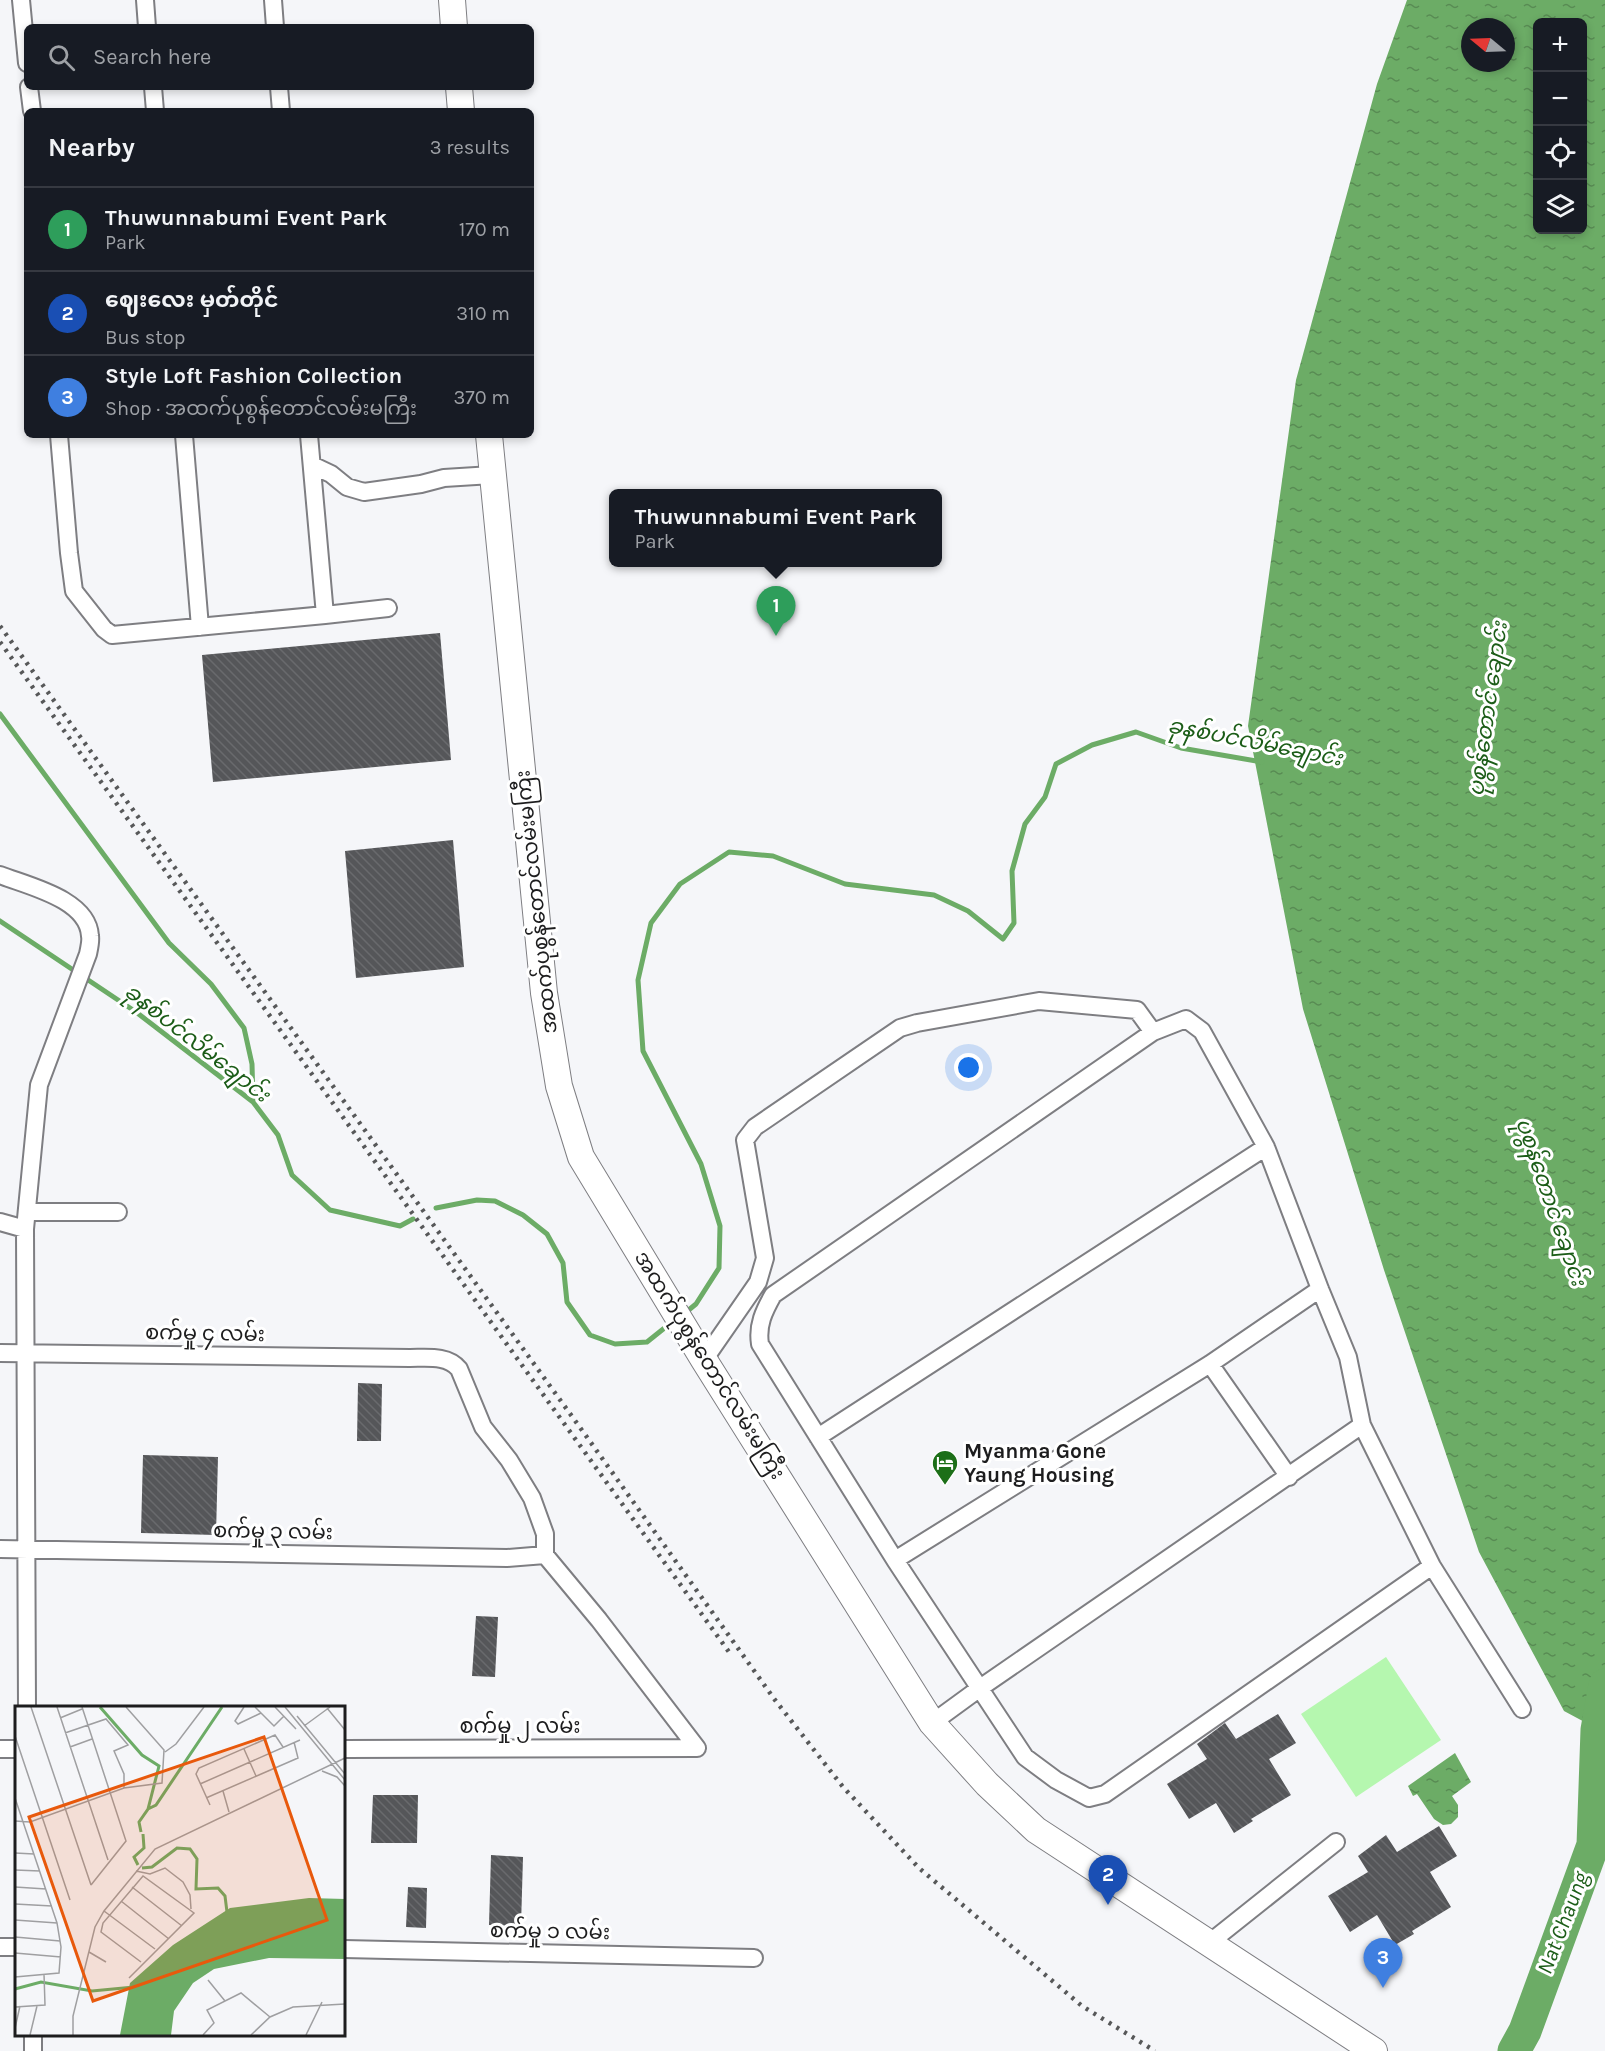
<!DOCTYPE html>
<html lang="en">
<head>
<meta charset="utf-8">
<style>
	:root { --surface:#171b24; --page:#242831; --text:#f1f3f6; --muted:#9ea1a6; --line:#363941; --accent:#91b892 }
	body { margin:0; font-family:Karla,"Noto Sans Myanmar",sans-serif; background:var(--page); color:var(--text) }
	.controls { position:absolute; right:18px; top:18px; display:grid; overflow:hidden; border-radius:9px; box-shadow:0 3px 9px #0003 }
	.controls button { width:54px; height:54px; display:grid; place-items:center; padding:0; border:0; border-bottom:2px solid var(--line); background:var(--surface); color:var(--text); font:30px sans-serif }
	.compass { position:absolute; left:1461px; top:18px; width:54px; height:54px; border-radius:50%; background:var(--surface); box-shadow:0 3px 9px #0003; rotate:289deg }
	.you { position:absolute; left:969px; top:1068px; width:21px; height:21px; margin:-15px; border:4px solid #fff; border-radius:50%; background:#1a73e8; box-shadow:0 0 0 9px #1a73e833 }
	.badge { display:grid; place-items:center; width:39px; height:39px; border-radius:50%; background:var(--accent); color:#fff; font-size:20px; font-weight:700 }
	.pin { position:absolute; translate:-50% -50px; filter:drop-shadow(0 2px 3px #0008) }
	.pin::after { content:''; position:absolute; top:32px; width:21px; height:18px; background:inherit; clip-path:polygon(0 0,100% 0,50% 100%) }
	.popup { position:absolute; left:609px; top:489px; width:333px; height:78px; box-sizing:border-box; display:grid; place-content:center; border-radius:9px; background:var(--surface); filter:drop-shadow(0 2px 4px #0005); font-size:20px; white-space:nowrap; color:var(--muted) }
	.popup b { font-size:22px; color:var(--text) }
	.popup::after { content:''; position:absolute; left:50%; top:100%; margin-left:-12px; border:12px solid transparent; border-top-color:var(--surface) }
	.list { margin:0; padding:0; list-style:none }
	h2 { display:flex; justify-content:space-between; align-items:center; height:78px; margin:0; padding:0 24px; font-size:26px }
	h2 small { font-size:20px; font-weight:400; color:var(--muted) }
	.list li { display:grid; grid-template-columns:39px 1fr auto; gap:18px; align-items:center; box-sizing:border-box; height:84px; padding:0 24px; border-top:2px solid var(--line) }
	.list b { display:block; font-size:22px; white-space:nowrap }
	.list p { margin:0; font-size:20px; white-space:nowrap; color:var(--muted) }
	.list em { font-size:20px; font-style:normal; color:var(--muted) }
	.icon { flex:none; width:33px; height:33px; fill:none; stroke:currentColor; stroke-width:2; stroke-linecap:round; stroke-linejoin:round }
	.map { position:relative; flex:none; width:1605px; height:2051px; overflow:hidden }
	.search { position:absolute; background:var(--surface); box-shadow:0 3px 9px #0003; left:24px; top:24px; width:510px; height:66px; display:flex; align-items:center; gap:15px; box-sizing:border-box; padding:0 21px; border-radius:9px; color:var(--muted); font-size:22px }
	.panel { position:absolute; background:var(--surface); box-shadow:0 3px 9px #0003; left:24px; top:108px; width:510px; height:330px; border-radius:9px }
	.map>svg:first-child { display:block }
</style>
</head>
<body>
<div class="map">
<svg width="1605" height="2051" viewBox="0 0 1605 2051">
	<defs>
		<pattern id="water-ripples" width="26" height="14" patternUnits="userSpaceOnUse" patternTransform="scale(1.5)"><rect width="26" height="14" fill="#6cac66"/><path d="M2 4q2-2 4 0t4 0M15 11q2-2 4 0t4 0" fill="none" stroke="#588b53"/></pattern>
		<pattern id="building-back-hatch" width="6" height="6" patternUnits="userSpaceOnUse" patternTransform="scale(1.5)"><rect width="6" height="6" fill="#555659"/><path d="M-1 5l2 2M0 0l6 6M5-1l2 2" fill="none" stroke="#696a6d"/></pattern>
	</defs>
	<rect width="100%" height="100%" fill="#f5f6f9"/>
	<path fill="#b5f7af" d="M1386,1657L1441,1740L1356,1797L1301,1714Z"/>
	<path fill="url(#water-ripples)" fill-rule="evenodd" d="M1407,0H1605V1733L1564,1711L1479,1552L1384,1270L1303,1009L1248,726L1296,380L1377,84ZM1538,22H1582V230H1538ZM1470,27H1506V63H1470Z
		M1455,1753L1471,1782L1452,1796L1458,1805V1817L1451,1824L1443,1825L1434,1819L1417,1794L1413,1796L1408,1786Z"/>
	<g fill="none" stroke-linecap="round" stroke-linejoin="round">
		<path stroke="#6cac66" stroke-width="5" d="M0,714L169,943L211,984L244,1028L252,1064L253,1101
			M0,921L136,1012L253,1102L278,1135L292,1175L330,1210L400,1226L413,1219
			M436,1208L477,1200L495,1201L523,1215L547,1234L563,1263L567,1302L590,1335L615,1344L647,1342L672,1322
			M685,1313L696,1304L719,1268L720,1226L701,1164L643,1051L638,980L651,923L680,884L729,852L773,856L845,884L934,895L968,911L1003,939L1014,923L1012,871L1025,824L1045,797L1056,764L1092,745L1136,732L1181,748L1262,762"/>
		<path stroke="#6cac66" stroke-width="33" d="M1514,2051L1525,2031L1593,1845L1597,1730L1605,1685"/>
	</g>
	<path fill="url(#building-back-hatch)" d="M440,633L451,760L213,782L202,655Z
		M453,840L464,967L356,978L345,851Z
		M358,1383L382,1384L381,1441H357Z
		M143,1455L218,1457L216,1535L141,1533Z
		M476,1616L498,1617L495,1677L472,1676Z
		M1278,1714L1296,1743L1269,1759L1291,1795L1251,1819L1253,1821L1234,1833L1216,1803L1189,1819L1167,1784L1207,1759L1197,1744L1225,1723L1236,1739Z
		M373,1795H418L417,1843H371Z
		M1439,1826L1457,1856L1430,1872L1451,1907L1412,1931L1414,1934L1395,1945L1377,1915L1350,1932L1328,1896L1368,1872L1358,1856L1386,1835L1397,1852Z
		M491,1855L523,1857L521,1926L489,1925Z
		M408,1887L427,1888L426,1928L406,1927Z"/>
	<g fill="none" stroke-linecap="round" stroke-linejoin="round">
		<g stroke="#7e7e82" stroke-width="20">
			<path id="minor" d="M21,0L27,63
				M145,0L147,27
				M273,0L275,27
				M29,87L32,111
				M153,87L155,111
				M279,87L281,111
				M59,435L69,553L74,591L104,629L112,635L325,615L388,608
				M184,435L200,627
				M309,435L325,615
				M312,465L331,474L347,487L364,492L421,484L444,478L492,475
				M0,875C28,886 88,899 90,936C91,941 89,949 88,954L39,1085L25,1229L27,1708
				M27,1212H118
				M0,1222L25,1229
				M0,1353L410,1358C427,1358 448,1355 459,1369L483,1427L509,1460L532,1498L545,1534V1555L599,1620L697,1748
				M704,1360L758,1282L765,1258L745,1140L755,1127L900,1028L917,1023L1039,1001L1137,1010L1153,1032
				M1210,1364L1289,1477
				M818,1437L1266,1147
				M0,1549L507,1558L545,1555
				M895,1560L1210,1364L1320,1289
				M1432,1566L1105,1794L1089,1798L1056,1780L1025,1757L895,1560L760,1344C757,1325 764,1311 773,1295L1153,1032L1186,1019L1202,1031L1266,1147L1320,1289L1348,1357L1362,1425L1432,1566L1522,1709
				M932,1723L980,1688L1362,1425
				M0,1749H16
				M344,1749L697,1748
				M1208,1944L1336,1842
				M0,1947H16
				M344,1949L754,1958
				M33,2034V2051"/>
		</g>
		<g stroke="#7e7e82" stroke-width="28">
			<path id="primary" d="M452,0L454,27
				M459,87L461,111
				M489,435L544,993L559,1086L581,1157L704,1360L932,1723L987,1784L1036,1830L1374,2051"/>
		</g>
		<use href="#minor" stroke="#fff" stroke-width="16"/>
		<use href="#primary" stroke="#fff" stroke-width="26"/>
		<path stroke="#575859" stroke-width="4.5" stroke-dasharray="3 6" stroke-linecap="butt" d="M0,626L584,1433L775,1700L843,1787L919,1868L1082,2006L1155,2051
			M0,642L729,1652"/>
	</g>
	<defs>
		<g id="hotel-pin" transform="scale(1.35)"><path d="M0 17L-7.5 6A9.5 9.5 0 1 1 7.5 6Z" fill="#1c6f18" stroke="#fff"/><path d="M-6-4.5h1.5V1H6V5H4.5V3h-9V5H-6ZM-4 0a1.8 1.8 0 1 1 3.6 0ZM.5 0V-2.5h3Q6-2.5 6 0Z" fill="#fff"/></g>
	</defs>
	<g fill-rule="evenodd">
		<use href="#hotel-pin" x="945" y="1463"/>
	</g>
	<g text-anchor="middle" dominant-baseline="central" stroke-width="6" stroke-linejoin="round" paint-order="stroke">
		<g font-size="21" fill="#1d1d1e" stroke="#fff">
			<text transform="translate(536 902) rotate(-96)">အထက်ပုစွန်တောင်လမ်းမကြီး</text>
			<text transform="translate(205 1333) rotate(1)">စက်မှု ၄ လမ်း</text>
			<text transform="translate(710 1365) rotate(58)">အထက်ပုစွန်တောင်လမ်းမကြီး</text>
			<text transform="translate(273 1531) rotate(1)">စက်မှု ၃ လမ်း</text>
			<text x="520" y="1726">စက်မှု ၂ လမ်း</text>
			<text transform="translate(550 1931) rotate(1)">စက်မှု ၁ လမ်း</text>
		</g>
		<g font-size="21" font-weight="bold" fill="#1d1d1e" stroke="#fff" text-anchor="start">
			<text x="964" y="1451">Myanma Gone<tspan x="964" dy="24">Yaung Housing</tspan></text>
		</g>
		<g font-size="22" font-style="italic" fill="#1c5d18" stroke="#fff">
			<text transform="translate(1488 709) rotate(-82)">ပုစွန်တောင် ချောင်း</text>
			<text transform="translate(1255 742) rotate(11)">ခုနစ်ပင်လိမ်ချောင်း</text>
			<text transform="translate(197 1043) rotate(38)">ခုနစ်ပင်လိမ်ချောင်း</text>
			<text transform="translate(1551 1202) rotate(71)">ပုစွန်တောင် ချောင်း</text>
			<text transform="translate(1563 1923) rotate(-69)">Nat Chaung</text>
		</g>
	</g>
	<g transform="translate(15 1706)">
		<rect width="330" height="330" fill="#f5f6f9"/>
		<path d="M294,192L330,193V253L254,252L199,263L178,277L159,305L156,329H105L115,277L158,239L215,202Z" fill="#6cac66"/>
		<path fill="none" stroke="#6cac66" stroke-width="3" d="M85,1L127,49L144,60L133,103L124,116L126,126M133,103L141,99L207,1M123,159L119,151L129,142L128,128M127,162L137,161L162,142L175,143L182,153L181,183L203,182L210,190L212,206M0,283L26,276L77,285L119,281"/>
		<path fill="none" stroke="#9f9fa1" stroke-width="1.5" d="M16,1L76,179M42,1L93,154M67,1L111,135L76,179M229,1L220,15L223,18L246,7M240,1L259,20L269,10M260,1L281,23M270,1L330,74M312,2L330,24M282,10L330,68M45,12L67,3M289,20L315,1M50,27L91,13L113,39L99,45L109,68V82M0,30L55,194M55,41L77,33M229,43L241,70M150,46L161,38L189,1M307,65L322,71L330,80M185,78L285,34M208,85L214,106M0,92L42,217L46,241L44,267L0,271M191,92L283,52L279,36M195,99L181,68L184,62L260,29L268,41M0,115L15,116L109,82L147,77L149,44L111,1M0,147L19,148M0,164L25,165M121,165L135,168L150,162L168,176L175,189L176,203M0,181L31,183M117,181L167,220M106,195L154,233M0,198L37,200M89,205L140,243M0,214L42,217M0,231L45,235M74,246L91,256M0,247L46,251M114,272L179,207L128,170L88,217L86,226L126,256M193,274L210,295M0,301L30,299L29,268M0,322L5,300M15,329L22,300M58,329V310L80,221L89,205L140,143L330,52M188,329L199,317L192,304L226,287L255,311M236,329L255,311L278,301L330,298M291,329L307,296"/>
		<path fill="#e8590c" fill-opacity="0.15" stroke="#e8590c" stroke-width="3" d="M249,31L312,214L78,295L14,111Z"/>
		<rect width="330" height="330" fill="none" stroke="#1d1d1e" stroke-width="3"/>
	</g>
</svg>
<div class="controls">
<button>+</button>
<button>−</button>
<button><svg class="icon" aria-label="locate" viewBox="0 0 24 24"><circle cx="12" cy="12" r="6"/><path d="M12 2v4M12 18v4M2 12h4M18 12h4"/></svg></button>
<button><svg class="icon" aria-label="layers" viewBox="0 0 24 24"><path d="M12 4l9 5-9 5-9-5zM3 14l9 5 9-5"/></svg></button>
</div>
<svg class="compass" viewBox="-18 -18 36 36"><path d="M0-13l5 13h-10z" fill="#e53935"/><path d="M0 13l5-13h-10z" fill="#9ea1a6"/></svg>
<div class="you"></div>
<div class="pin badge" style="left:776px;top:636px;background:#2e9e5b">1</div>
<div class="popup"><b>Thuwunnabumi Event Park</b>Park</div>
<div class="pin badge" style="left:1108px;top:1905px;background:#1a4fb4">2</div>
<div class="pin badge" style="left:1383px;top:1988px;background:#3f7fe0">3</div>
<div class="search"><svg class="icon" aria-label="search" viewBox="0 0 24 24"><circle cx="10" cy="10" r="6"/><path d="M15 15l6 6"/></svg>Search here</div>
<section class="panel">
<h2>Nearby<small>3 results</small></h2>
<ul class="list">
<li><span class="badge" style="background:#2e9e5b">1</span><div><b>Thuwunnabumi Event Park</b><p>Park</p></div><em>170 m</em></li>
<li><span class="badge" style="background:#1a4fb4">2</span><div><b>ဈေးလေး မှတ်တိုင်</b><p>Bus stop</p></div><em>310 m</em></li>
<li><span class="badge" style="background:#3f7fe0">3</span><div><b>Style Loft Fashion Collection</b><p>Shop · အထက်ပုစွန်တောင်လမ်းမကြီး</p></div><em>370 m</em></li>
</ul>
</section>
</div>
</body>
</html>
